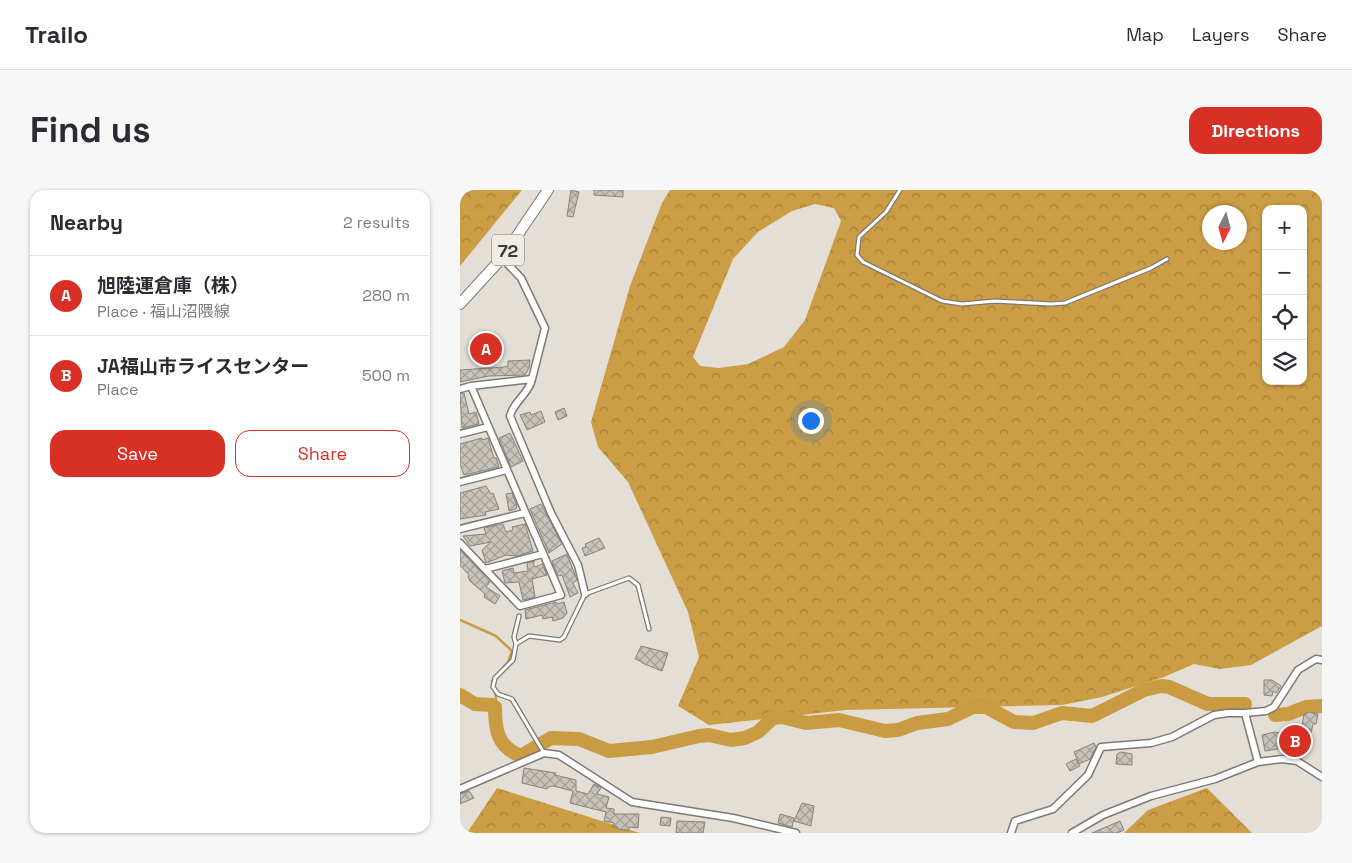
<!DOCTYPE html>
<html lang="en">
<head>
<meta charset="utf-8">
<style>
	:root { --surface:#fff; --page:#f7f7f7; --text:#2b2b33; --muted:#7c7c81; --line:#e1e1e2; --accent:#d93025 }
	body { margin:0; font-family:"Space Grotesk","Noto Sans JP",sans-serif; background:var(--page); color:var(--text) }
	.controls { position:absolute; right:15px; top:15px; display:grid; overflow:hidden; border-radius:10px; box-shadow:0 1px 4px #0004 }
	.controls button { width:45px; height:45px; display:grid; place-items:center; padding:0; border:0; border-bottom:1px solid var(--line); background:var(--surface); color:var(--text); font:25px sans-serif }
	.compass { position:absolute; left:742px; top:15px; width:45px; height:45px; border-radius:50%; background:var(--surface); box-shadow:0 1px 4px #0004; rotate:186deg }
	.you { position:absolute; left:350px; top:230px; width:18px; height:18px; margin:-12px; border:4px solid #fff; border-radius:50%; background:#1a73e8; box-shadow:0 0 0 8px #1a73e833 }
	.badge { display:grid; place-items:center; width:32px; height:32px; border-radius:50%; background:var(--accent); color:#fff; font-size:16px; font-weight:700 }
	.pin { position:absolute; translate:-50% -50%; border:2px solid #fff; box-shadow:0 1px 5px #0006 }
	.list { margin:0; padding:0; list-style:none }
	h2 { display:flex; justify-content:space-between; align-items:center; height:65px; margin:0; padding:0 20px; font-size:21px }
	h2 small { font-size:16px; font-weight:400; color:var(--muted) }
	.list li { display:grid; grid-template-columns:32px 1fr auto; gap:15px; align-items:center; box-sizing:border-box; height:80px; padding:0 20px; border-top:1px solid var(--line) }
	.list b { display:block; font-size:19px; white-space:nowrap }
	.list p { margin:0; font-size:16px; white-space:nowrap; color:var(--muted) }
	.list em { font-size:16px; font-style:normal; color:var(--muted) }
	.actions { display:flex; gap:10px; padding:15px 20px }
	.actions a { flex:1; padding:11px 0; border:1px solid var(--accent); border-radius:15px; text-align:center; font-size:18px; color:var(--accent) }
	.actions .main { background:var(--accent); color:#fff }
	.icon { flex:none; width:28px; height:28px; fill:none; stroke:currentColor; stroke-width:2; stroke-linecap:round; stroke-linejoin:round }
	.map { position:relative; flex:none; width:862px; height:643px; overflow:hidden; border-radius:15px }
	header { display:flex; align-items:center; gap:30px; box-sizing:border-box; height:70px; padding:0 25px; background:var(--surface); border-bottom:1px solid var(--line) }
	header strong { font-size:24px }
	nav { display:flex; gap:28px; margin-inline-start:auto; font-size:18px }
	.intro { display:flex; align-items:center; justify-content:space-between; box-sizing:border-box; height:120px; padding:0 30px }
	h1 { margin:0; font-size:35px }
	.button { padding:12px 22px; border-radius:15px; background:var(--accent); color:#fff; font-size:18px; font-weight:700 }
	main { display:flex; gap:30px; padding:0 30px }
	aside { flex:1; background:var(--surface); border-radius:15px; box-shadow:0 1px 4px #0004 }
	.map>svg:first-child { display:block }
</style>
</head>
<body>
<header>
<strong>Trailo</strong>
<nav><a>Map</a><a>Layers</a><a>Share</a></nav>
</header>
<div class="intro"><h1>Find us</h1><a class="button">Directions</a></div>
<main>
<aside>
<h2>Nearby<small>2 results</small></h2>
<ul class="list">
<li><span class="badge">A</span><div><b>旭陸運倉庫（株）</b><p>Place · 福山沼隈線</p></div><em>280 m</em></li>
<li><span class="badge">B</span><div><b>JA福山市ライスセンター</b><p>Place</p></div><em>500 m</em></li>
</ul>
<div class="actions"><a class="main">Save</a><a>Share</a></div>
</aside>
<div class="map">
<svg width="862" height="643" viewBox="0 0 862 643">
	<defs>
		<pattern id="forest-crowns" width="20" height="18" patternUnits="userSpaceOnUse" patternTransform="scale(1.25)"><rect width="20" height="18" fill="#cb9d44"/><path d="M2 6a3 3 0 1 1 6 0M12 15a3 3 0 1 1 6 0" fill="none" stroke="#a6813a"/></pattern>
		<pattern id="building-cross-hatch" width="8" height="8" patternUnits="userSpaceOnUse" patternTransform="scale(1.25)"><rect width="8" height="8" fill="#c8c3ba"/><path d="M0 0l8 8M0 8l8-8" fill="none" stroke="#a49f98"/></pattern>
	</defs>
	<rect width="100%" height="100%" fill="#e4dfd6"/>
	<path fill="url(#forest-crowns)" fill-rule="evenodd" d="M0,0H62L0,76Z
		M210,0H862V436L791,475L760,479L734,474L704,487L642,507L602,515L386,520L249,535L218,516L239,467L228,422L168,292L138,257L131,232L170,96L202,13ZM355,14L374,18L381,31L345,130L324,157L288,174L259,178L240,176L233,167L273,69L298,42L332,21ZM806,19H843V191H806ZM749,22H779V52H749Z
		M37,598L180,643H7Z
		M747,598L792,643H664L688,620Z"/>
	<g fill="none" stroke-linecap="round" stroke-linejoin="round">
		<path stroke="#c99b42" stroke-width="2.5" d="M0,430L36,446L52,461L48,472L32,491L36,507L35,517"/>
		<path stroke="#c99b42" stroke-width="14" d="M0,505L15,514L32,515L35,517C35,539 37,557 61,566L91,548L119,549L149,561L192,557L239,546L249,545L271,550L285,548L298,542L313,528L322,527L346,533L379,530L425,541L438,540L457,533L488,529L513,517H526L554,532L573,533L602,523L632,526L684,500L701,496L709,497L748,514H785
			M815,525L828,524L846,517L862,516"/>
	</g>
	<path fill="url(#building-cross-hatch)" stroke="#88837b" d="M111,0L119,2L113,27L107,26Z
		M134,0H163V7L134,5Z
		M37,145L43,162L17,170L12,153Z
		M70,170L69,178L65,185L29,186L0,192V180L44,177L48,176V171Z
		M4,203L9,224L16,222L19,234L2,238L0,204Z
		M104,218L107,226L98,230L95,222Z
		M81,221L85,232L67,240L60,225L70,222L71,225Z
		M50,243L63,271L51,277L39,248Z
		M22,248V250L28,248L34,268H36L39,277L4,285L0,274V254Z
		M26,296L31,304L33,303L39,319L25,322L26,325L0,329V303Z
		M52,303L57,316L56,319L49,321L46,304Z
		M81,314L102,354L89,363L70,319Z
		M43,334L46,342L53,340L52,337L65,334L73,361L56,366L46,365L26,373L22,360L31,352L10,356L3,346L26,344L24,338Z
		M139,348L145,358L125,366L122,358L126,357L125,354Z
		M0,360L30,392L26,397L40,406L35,414L24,407L25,404L10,391L8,387L9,385L0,375Z
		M107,364L117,390L113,393L118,403L110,407L102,385L98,386L92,371Z
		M75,371L73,373L75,377L82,374L87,385L72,389L75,407L63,410L59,392L45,393L42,381L53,378L54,383L68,381L67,373Z
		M96,412L97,414L104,412L107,423L103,428L93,431L92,427L83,429L82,425L66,429L65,420Z
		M181,456L208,463L202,481L182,473V472L175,469Z
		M804,490H812L821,496L816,503L813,501L812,506L804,505Z
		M849,522L858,524L856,534H853L847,562L818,556V559L805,561L802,545L815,542L840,546L844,524Z
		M634,553L636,557L630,569L619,574L614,562Z
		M661,562L672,564V575L656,574L657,564Z
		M616,569L620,576L610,581L606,574Z
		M64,578L96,583L95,585L116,590V601L128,604L134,594L141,598L137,604L149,607L146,618L154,619V624H179L178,638L169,637V640L157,639V637H154V633L144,631L146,622L110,613L113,601L93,596L88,597L87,599L62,593Z
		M9,601L14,608L0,614V604Z
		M342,613L354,616L351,636L334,631Z
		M320,624L334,628L332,637L318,633Z
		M201,627L211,628L210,636L200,635Z
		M217,631L245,632L243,643H216Z
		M660,631L664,640L657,643H632Z"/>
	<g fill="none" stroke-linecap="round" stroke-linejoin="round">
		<g stroke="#7e7972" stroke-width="5.5">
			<path id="service" d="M440,0L426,22L399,47L397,65L403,72L482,111L502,114L535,111L591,114L605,113L691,78L707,69
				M56,454L54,447L59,426
				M84,563L52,509L38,504L33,497L35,488L53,470L56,454L69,446L100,450L104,447L125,404L169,388L178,395L189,439"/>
		</g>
		<g stroke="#7e7972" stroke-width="9">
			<path id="minor" d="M72,189C69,204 53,212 50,226L91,323L118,375L125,404
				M11,196L72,189L85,138L61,88L42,68
				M0,199L11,196L101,405L60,416L0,353
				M0,244L28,237
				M0,292L47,280
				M0,339L65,323
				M25,379L83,364
				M785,523L806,521L814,517L838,480L856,469L862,470
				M0,599L84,563L99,565L172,612L273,628L336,643
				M551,643L555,631L593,619L628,585L641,557L691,553L712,547L754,525L768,523H785L798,572
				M612,643L643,625L691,606L755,589L798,572L822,569L837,571L862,587"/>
		</g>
		<g stroke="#7e7972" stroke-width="12">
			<path id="primary" d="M0,114L42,68L88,0"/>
		</g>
		<use href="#service" stroke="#fff" stroke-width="3"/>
		<use href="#minor" stroke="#fff" stroke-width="6"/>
		<use href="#primary" stroke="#fff" stroke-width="10"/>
	</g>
	<g text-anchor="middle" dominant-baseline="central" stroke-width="4" stroke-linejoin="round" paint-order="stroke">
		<rect fill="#f1ece3" stroke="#726f6a" stroke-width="1" x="32" y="44.5" width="32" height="31" rx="4"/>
		<g font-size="18" font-weight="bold" fill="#3b3936">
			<text x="48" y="60">72</text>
		</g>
	</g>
</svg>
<div class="controls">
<button>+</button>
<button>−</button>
<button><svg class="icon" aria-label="locate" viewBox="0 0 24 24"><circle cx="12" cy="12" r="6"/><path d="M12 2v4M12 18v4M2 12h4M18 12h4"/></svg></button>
<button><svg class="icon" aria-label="layers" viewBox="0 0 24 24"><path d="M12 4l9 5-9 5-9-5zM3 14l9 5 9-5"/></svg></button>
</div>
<svg class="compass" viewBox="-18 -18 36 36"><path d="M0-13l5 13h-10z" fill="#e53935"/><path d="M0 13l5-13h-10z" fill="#7c7c81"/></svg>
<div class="you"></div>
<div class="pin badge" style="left:26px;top:159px">A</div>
<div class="pin badge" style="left:835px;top:551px">B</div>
</div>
</main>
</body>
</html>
